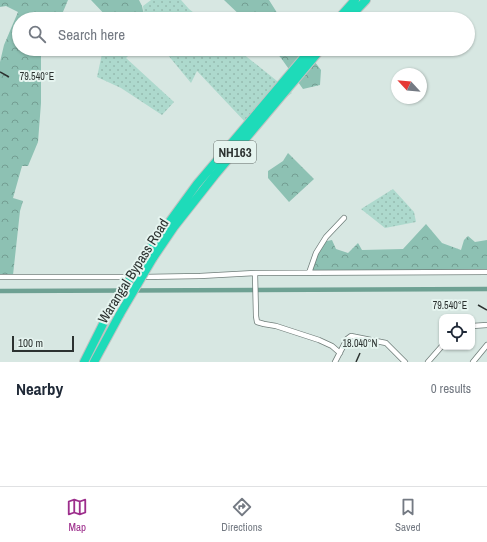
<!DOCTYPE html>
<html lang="en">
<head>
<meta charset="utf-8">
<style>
	:root { --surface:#fff; --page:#f6f6f7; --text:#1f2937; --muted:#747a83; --line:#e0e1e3; --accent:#9d2e8c }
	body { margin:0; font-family:"Archivo Narrow",sans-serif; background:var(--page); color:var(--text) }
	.controls { position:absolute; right:12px; bottom:12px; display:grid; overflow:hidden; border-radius:8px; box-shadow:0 1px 3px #0004 }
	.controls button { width:36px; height:36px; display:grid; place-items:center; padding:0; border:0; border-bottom:1px solid var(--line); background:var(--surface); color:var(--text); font:20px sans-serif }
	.compass { position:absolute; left:391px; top:68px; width:36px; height:36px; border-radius:50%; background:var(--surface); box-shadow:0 1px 3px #0004; rotate:296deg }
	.scale { position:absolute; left:12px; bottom:10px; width:62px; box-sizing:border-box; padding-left:4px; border:2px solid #2c3230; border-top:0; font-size:11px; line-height:14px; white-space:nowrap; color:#2c3230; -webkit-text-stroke:3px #e5f4ef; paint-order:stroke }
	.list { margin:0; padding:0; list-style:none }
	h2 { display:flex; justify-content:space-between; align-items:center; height:52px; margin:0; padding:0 16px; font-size:17px }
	h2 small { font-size:13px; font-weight:400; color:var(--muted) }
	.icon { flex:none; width:22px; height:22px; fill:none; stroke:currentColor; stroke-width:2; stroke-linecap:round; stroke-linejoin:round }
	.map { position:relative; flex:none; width:487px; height:362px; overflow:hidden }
	.search { position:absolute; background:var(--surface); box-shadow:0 1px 3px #0004; left:12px; right:12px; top:12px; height:44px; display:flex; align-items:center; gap:10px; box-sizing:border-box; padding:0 14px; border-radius:22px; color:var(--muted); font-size:15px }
	.sheet { height:124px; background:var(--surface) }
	nav { display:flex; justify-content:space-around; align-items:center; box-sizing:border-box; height:56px; border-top:1px solid var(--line); background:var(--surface); font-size:11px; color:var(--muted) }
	nav a { display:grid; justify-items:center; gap:2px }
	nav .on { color:var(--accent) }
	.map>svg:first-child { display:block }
</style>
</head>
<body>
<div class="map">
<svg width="487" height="362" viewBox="0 0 487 362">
	<defs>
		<pattern id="grass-dots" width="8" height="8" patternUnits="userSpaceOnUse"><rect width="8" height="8" fill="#add9cd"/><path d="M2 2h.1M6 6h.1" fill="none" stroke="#95bbb0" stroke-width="1.8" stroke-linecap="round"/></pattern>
		<pattern id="forest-crowns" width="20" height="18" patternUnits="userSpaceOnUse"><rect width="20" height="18" fill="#8dc1b3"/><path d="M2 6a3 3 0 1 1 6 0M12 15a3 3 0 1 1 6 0" fill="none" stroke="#739d92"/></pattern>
	</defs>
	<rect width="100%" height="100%" fill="#d7e7e2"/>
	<path fill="url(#grass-dots)" d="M151,0H181L189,9L202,19H139L144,15L143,6Z
		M103,49H135L126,58L174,102L162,115L121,88L97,77Z
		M163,49H237L292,93L248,125L197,71L191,83Z
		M393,189L414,212L416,222L385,228L361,209Z"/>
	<path fill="url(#forest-crowns)" d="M0,0H68L60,19H19V49H42L41,53V103L38,142L28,166H22L13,198L23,201L20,211L13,275H0V62L4,45L18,12L6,6L0,7Z
		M91,0H139L142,6L144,15L138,19H109Z
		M224,0H269L281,19H244Z
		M273,49H305L321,70L320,85L303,89L281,58Z
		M288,153L314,179L289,202L268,178V171L283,161Z
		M426,224L442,243L461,250L464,240L468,236L475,242L487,240V270L311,271L315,250L322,242L332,240L336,249L348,253L358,243L362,250L403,249Z"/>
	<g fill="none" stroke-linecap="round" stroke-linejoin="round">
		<path stroke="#6ea193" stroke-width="4.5" d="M0,291L487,289"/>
		<g stroke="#707e7a" stroke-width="6">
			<path id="street" d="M255,273L256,316L257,322L264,324L276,326L319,340L332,346L340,353
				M309,273L316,253L326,237L344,218
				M0,277H132
				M142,277L200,276L255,273L487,272
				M472,326L487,325
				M335,362L347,339L351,336L386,343L405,362
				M428,362L442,346
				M473,362L487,345"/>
		</g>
		<g stroke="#c0c2c1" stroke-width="10">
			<path id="highway" d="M338,19L355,0
				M348,19L366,0
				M146,254L197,184L311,49
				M153,258L174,227L215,175L321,49
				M84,362L110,310
				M94,362L120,314"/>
		</g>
		<use href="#street" stroke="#fff" stroke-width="4.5"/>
		<use href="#highway" stroke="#1edbb9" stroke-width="8"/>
		<g stroke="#c0c2c1" stroke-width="10" stroke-linecap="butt">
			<path id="highway-bridge" d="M110,310L146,254
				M120,314L153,258"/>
		</g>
		<use href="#highway-bridge" stroke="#1edbb9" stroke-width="8"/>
	</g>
	<path fill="none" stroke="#2c3230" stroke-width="1.5" d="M0,72L9,77M478,305L487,310M356,362L360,353"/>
	<g text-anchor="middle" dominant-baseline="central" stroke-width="4" stroke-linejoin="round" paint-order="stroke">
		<rect fill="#e5f4ef" stroke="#646c69" stroke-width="1" x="214" y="141" width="42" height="22" rx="3"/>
		<g font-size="13" font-weight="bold" fill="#2c3230">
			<text x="235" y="152">NH163</text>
		</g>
		<g font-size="14" fill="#2c3230" stroke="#e5f4ef">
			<text transform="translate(133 271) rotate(-58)">Warangal Bypass Road</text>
		</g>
	</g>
	<g font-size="10" text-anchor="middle" fill="#2c3230" stroke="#e5f4ef" stroke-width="4" stroke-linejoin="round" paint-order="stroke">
		<text x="37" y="80">79.540°E</text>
		<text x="450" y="309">79.540°E</text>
		<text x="360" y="347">18.040°N</text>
	</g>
</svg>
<div class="controls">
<button><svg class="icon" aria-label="locate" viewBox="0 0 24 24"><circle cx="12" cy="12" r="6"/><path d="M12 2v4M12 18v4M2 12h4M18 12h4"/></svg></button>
</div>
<svg class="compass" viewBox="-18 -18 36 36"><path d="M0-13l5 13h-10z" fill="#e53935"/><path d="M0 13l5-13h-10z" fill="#747a83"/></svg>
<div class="scale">100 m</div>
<div class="search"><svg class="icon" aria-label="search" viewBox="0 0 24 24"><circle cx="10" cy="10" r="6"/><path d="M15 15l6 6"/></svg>Search here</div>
</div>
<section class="sheet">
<h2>Nearby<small>0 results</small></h2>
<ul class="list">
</ul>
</section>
<nav>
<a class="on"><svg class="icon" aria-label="map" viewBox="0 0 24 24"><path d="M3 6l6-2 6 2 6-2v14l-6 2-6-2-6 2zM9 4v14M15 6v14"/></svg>Map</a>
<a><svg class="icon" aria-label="directions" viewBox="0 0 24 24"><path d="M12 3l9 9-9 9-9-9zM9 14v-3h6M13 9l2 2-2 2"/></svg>Directions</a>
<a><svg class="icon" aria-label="saved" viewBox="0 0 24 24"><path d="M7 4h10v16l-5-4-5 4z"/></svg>Saved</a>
</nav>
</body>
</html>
